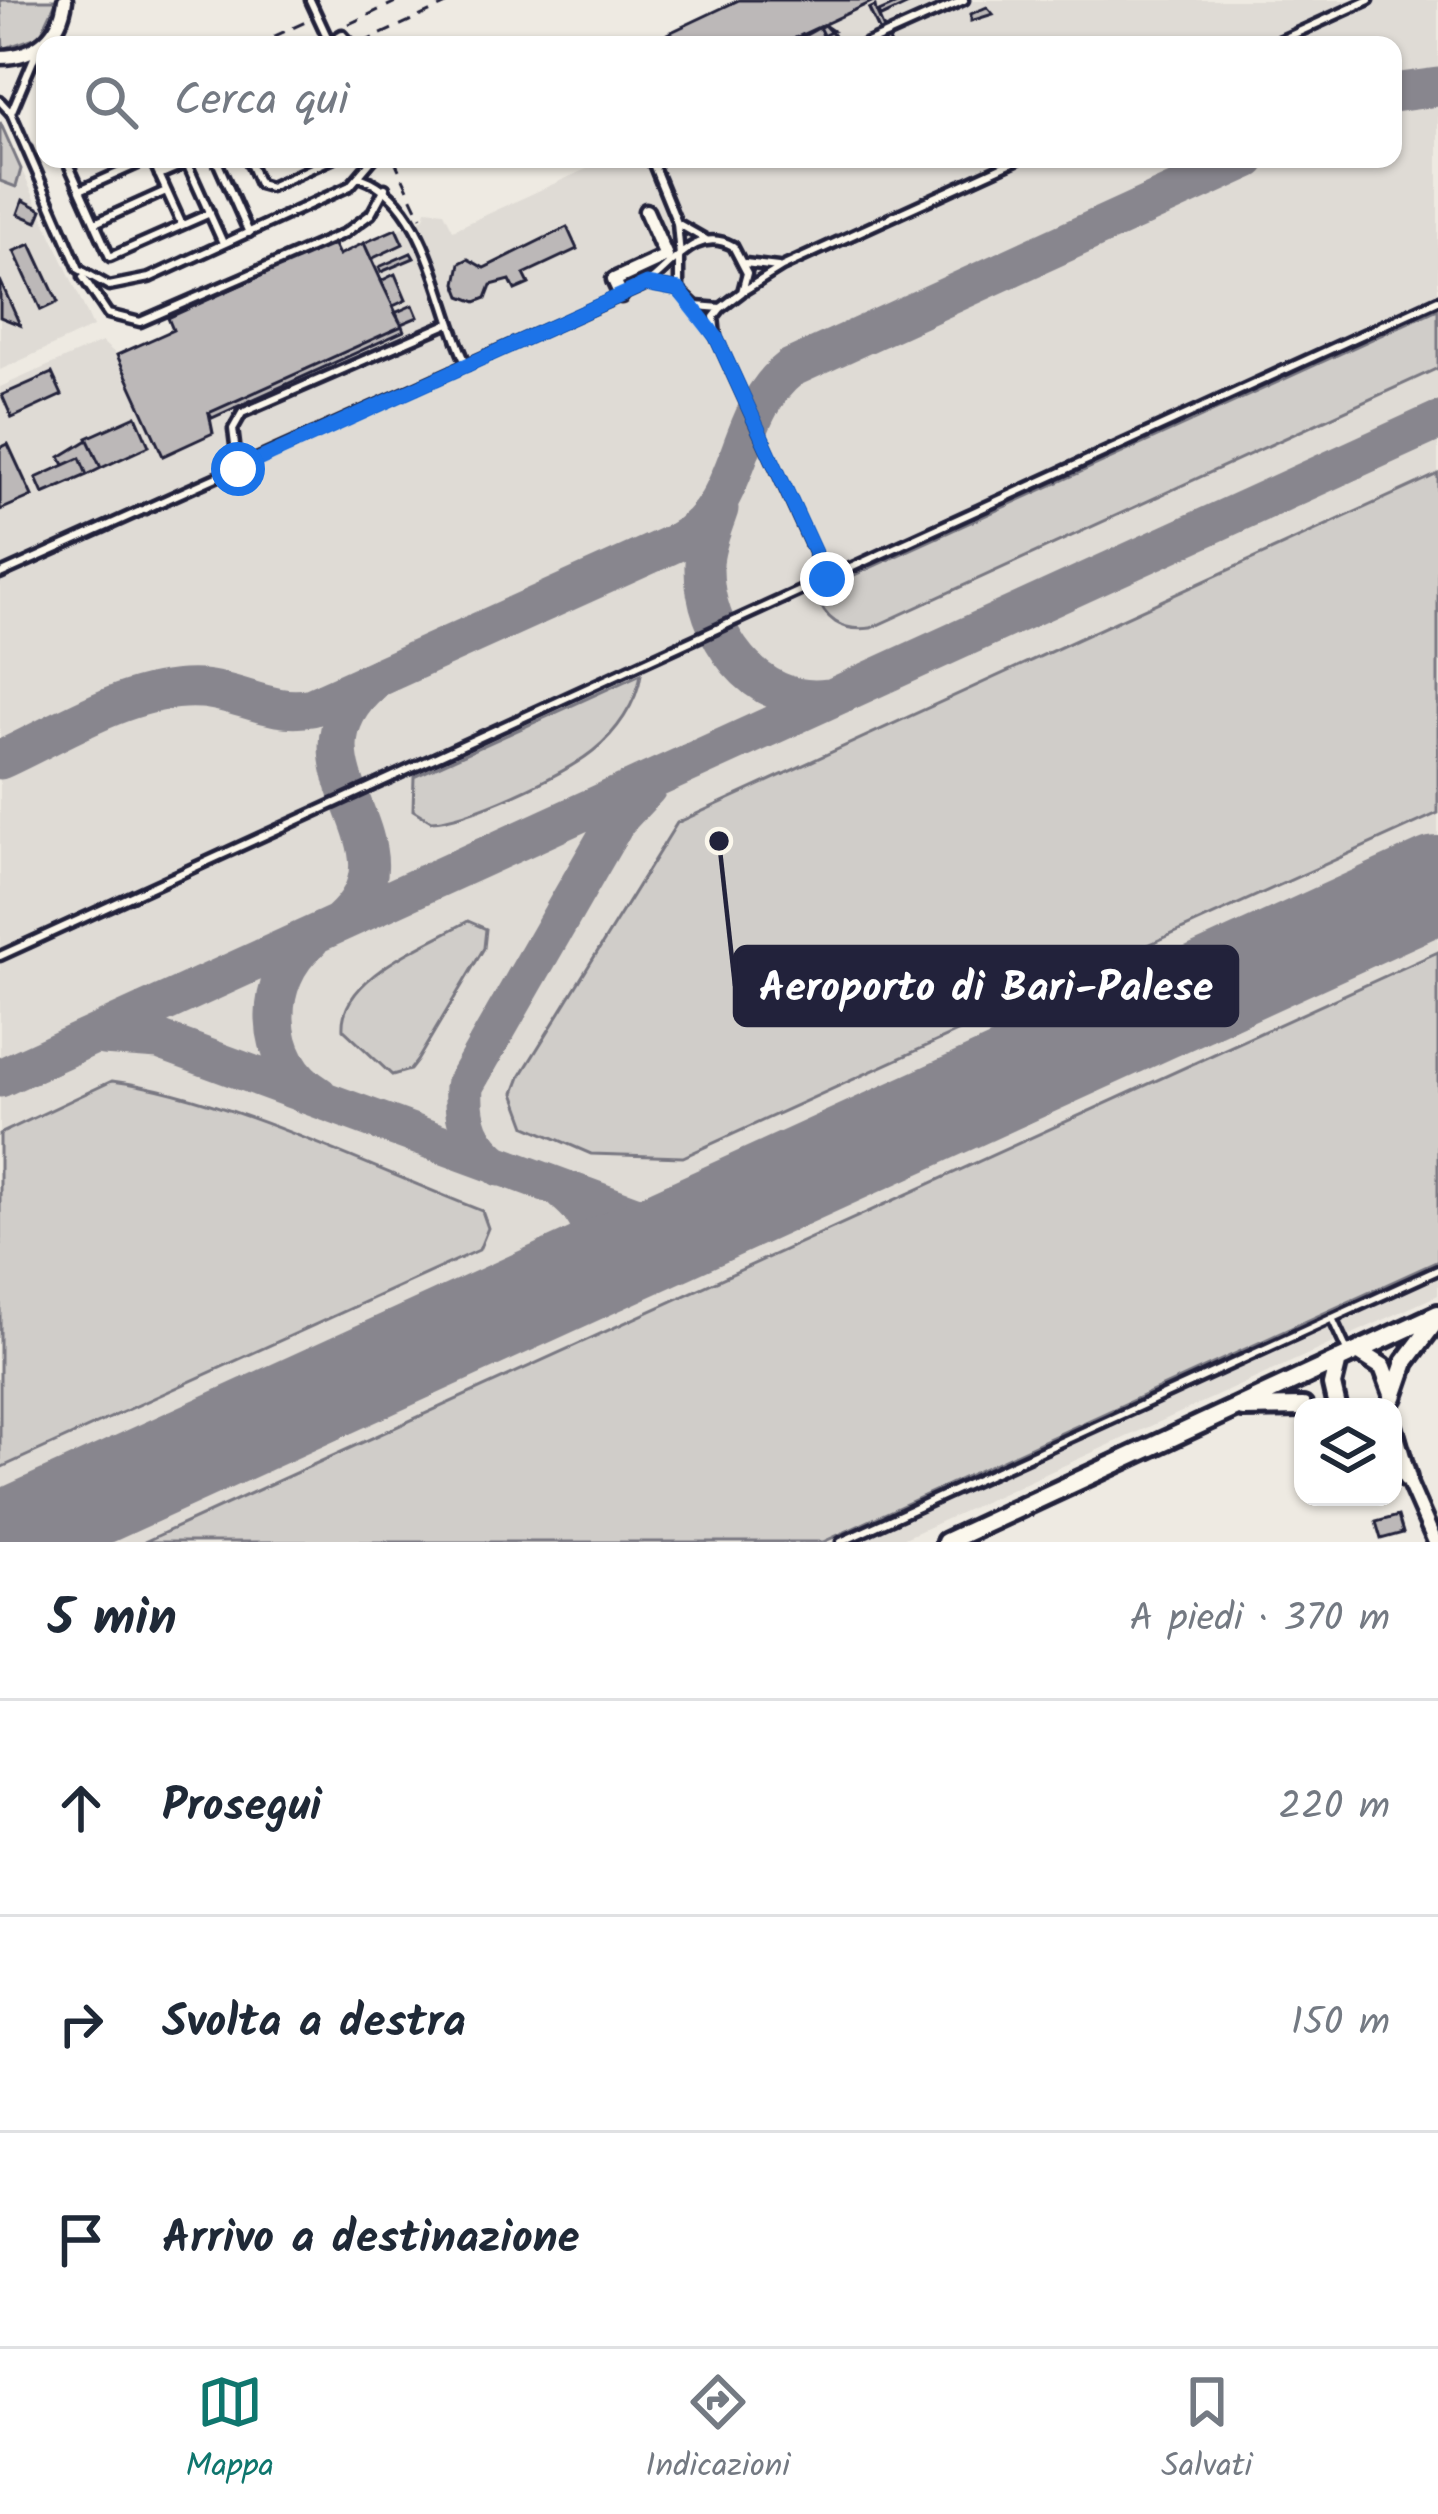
<!DOCTYPE html>
<html lang="it">
<head>
<meta charset="utf-8">
<style>
	:root { --surface:#fff; --page:#f6f6f7; --text:#1f2937; --muted:#747a83; --line:#e0e1e3; --accent:#0f766e }
	body { margin:0; font-family:Kalam,sans-serif; background:var(--page); color:var(--text) }
	.controls { position:absolute; right:36px; bottom:36px; display:grid; overflow:hidden; border-radius:24px; box-shadow:0 3px 9px #0004 }
	.controls button { width:108px; height:108px; display:grid; place-items:center; padding:0; border:0; border-bottom:3px solid var(--line); background:var(--surface); color:var(--text); font:60px sans-serif }
	.stop { position:absolute; width:36px; height:36px; margin:-27px; border:9px solid #1a73e8; border-radius:50%; background:#fff }
	.stop.end { background:#1a73e8; border-color:#fff; box-shadow:0 3px 12px #0008 }
	.list { margin:0; padding:0; list-style:none }
	h2 { display:flex; justify-content:space-between; align-items:center; height:156px; margin:0; padding:0 48px; font-size:51px }
	h2 small { font-size:39px; font-weight:400; color:var(--muted) }
	.list li { display:grid; grid-template-columns:78px 1fr auto; gap:36px; align-items:center; box-sizing:border-box; height:216px; padding:0 48px; border-top:3px solid var(--line) }
	.list b { display:block; font-size:45px; white-space:nowrap }
	.list em { font-size:39px; font-style:normal; color:var(--muted) }
	.icon { flex:none; width:66px; height:66px; fill:none; stroke:currentColor; stroke-width:2; stroke-linecap:round; stroke-linejoin:round }
	.map { position:relative; flex:none; width:1438px; height:1542px; overflow:hidden }
	.search { position:absolute; background:var(--surface); box-shadow:0 3px 9px #0004; left:36px; right:36px; top:36px; height:132px; display:flex; align-items:center; gap:30px; box-sizing:border-box; padding:0 42px; border-radius:24px; color:var(--muted); font-size:45px }
	.sheet { height:804px; background:var(--surface) }
	nav { display:flex; justify-content:space-around; align-items:center; box-sizing:border-box; height:168px; border-top:3px solid var(--line); background:var(--surface); font-size:33px; color:var(--muted) }
	nav a { display:grid; justify-items:center; gap:6px }
	nav .on { color:var(--accent) }
	.map>svg:first-child { display:block }
</style>
</head>
<body>
<div class="map">
<svg width="1438" height="1542" viewBox="0 0 1438 1542">
	<rect width="100%" height="100%" fill="#eeeae2"/>
	<filter id="ink" filterUnits="userSpaceOnUse"><feTurbulence type="fractalNoise" baseFrequency=".00833" numOctaves="2"/><feDisplacementMap in="SourceGraphic" scale="24" xChannelSelector="R" yChannelSelector="G"/><feConvolveMatrix kernelMatrix="1 2 1 2 8 2 1 2 1" color-interpolation-filters="sRGB"/></filter>
	<g filter="url(#ink)">
		<path fill="#dfdbd5" d="M739,0H1438V1295L896,1542H0V387L102,342L117,355L172,330L168,318L333,243L339,255L424,218L426,210L444,212L453,230L608,159H1393V45H665L667,34Z
			M0,122L93,327L0,370Z"/>
		<path fill="#d0cdc9" stroke="#797882" stroke-width="3" d="M0,0H57L40,36L3,49Z
			M0,122L21,169L16,187L0,181Z
			M1438,309V368L871,628C841,632 825,620 815,593Z
			M1438,474V813L683,1157L591,1154L526,1126L514,1093L520,1077L677,823Z
			M641,674C637,703 616,733 593,751C563,775 468,820 431,821L413,810L414,777Z
			M468,921L486,929L484,948L417,1061L410,1070L392,1075L343,1029C340,976 429,944 468,921Z
			M1438,952V1261L823,1542H144Z
			M112,1081C223,1095 374,1169 482,1211L488,1228L479,1250L0,1468V1134Z"/>
		<g fill="none" stroke-linecap="round" stroke-linejoin="round">
			<path stroke="#88868e" stroke-width="39" d="M1393,93L1438,87
				M719,509C713,527 705,545 704,564C702,633 755,708 828,698
				M0,760C62,732 132,684 202,689C241,692 272,715 312,707L677,542C747,505 731,414 791,368L1248,159
				M340,922C428,845 276,766 370,684
				M310,940C262,979 262,1062 318,1095
				M103,1036L159,1040L643,1218L694,1217L724,1210
				M0,1078L1438,421
				M500,1167C470,1145 462,1122 464,1086L616,821L647,788
				M557,1286C595,1254 607,1227 564,1192"/>
			<path stroke="#88868e" stroke-width="96" d="M0,1541L1438,884"/>
		</g>
		<path fill="#bcb8b8" stroke="#22223b" stroke-width="3" d="M739,0H876L780,45H665L667,34Z
			M906,0H917L881,17L879,12Z
			M875,6L876,11L891,45H886L869,9Z
			M987,7L993,14L971,21V14Z
			M824,25L836,38L807,45L824,37L819,27Z
			M824,25L833,31L803,45H788Z
			M23,200L42,210L37,222L18,214Z
			M567,227L577,249L524,274L529,284L515,290L510,280L491,285L486,298L476,302L461,296L456,283L460,263L468,259L484,268Z
			M396,229L403,244L371,259L364,243Z
			M333,243L339,255L364,243L402,326L209,413L213,433L163,456L117,355L173,330L168,318Z
			M31,244L58,302L41,310L14,251Z
			M411,253L414,258L381,272L379,267Z
			M395,274L406,300L393,306L381,281Z
			M0,280L20,325L0,317Z
			M413,305L418,317L401,324L395,313Z
			M402,326L404,331L212,418L209,413Z
			M52,373L62,395L12,418L2,395Z
			M136,416L149,446L101,468L87,438Z
			M88,440L101,468L87,475L80,458L64,465L60,457Z
			M8,444L32,496L0,510V448Z
			M80,458L87,475L43,494L36,478Z
			M1398,1516L1403,1533L1381,1539L1376,1522Z"/>
		<g fill="none" stroke-linecap="round" stroke-linejoin="round">
			<g stroke="#22223b" stroke-width="15">
				<path id="lane" d="M310,0L329,41
					M329,42L342,34L352,45
					M863,45L964,0
					M1270,45L1369,0
					M0,101L11,113L79,269L109,286L149,278L350,186L373,159
					M11,113L37,51
					M66,159L110,257L210,213
					M152,159L182,225
					M185,159L223,243
					M216,159L249,233
					M248,159L259,184L270,187L332,159
					M651,159L677,223L680,256
					M159,175L187,163
					M362,178C429,202 438,307 467,365
					M80,190L149,159
					M95,223L166,191
					M677,223L705,239
					M745,263L778,267
					M83,277L108,314L140,322L345,233L371,214L385,188
					M647,284L679,290
					M745,290L782,267L1019,159
					M698,309L716,337L826,578
					M716,337L714,317L721,308
					M238,469L233,429L242,413L447,324
					M0,574L647,284C674,263 697,226 733,246L747,273L742,292L721,308L696,306L679,290V259
					M0,956L1438,300
					M1332,1318L1348,1353
					M841,1542L1438,1270"/>
			</g>
			<g stroke="#22223b" stroke-width="21">
				<path id="street" d="M0,57C36,57 61,35 65,0
					M621,295L614,280L666,256L646,211
					M1407,1478L1435,1542"/>
			</g>
			<g stroke="#22223b" stroke-width="26">
				<path id="secondary" d="M1358,1351L1383,1367L1393,1394
					M1393,1397L1405,1362L1438,1318
					M1337,1407L1332,1385L1338,1360
					M1243,1408L1303,1407
					M1393,1429L1407,1478
					M946,1542L1438,1314"/>
			</g>
			<path stroke="#22223b" stroke-width="3" stroke-dasharray="12 9" stroke-linecap="butt" d="M349,24L400,0
				M362,43L455,0
				M255,45L310,20
				M394,159L421,217"/>
			<use href="#lane" stroke="#fbf7ec" stroke-width="6"/>
			<use href="#street" stroke="#fbf7ec" stroke-width="12"/>
			<use href="#secondary" stroke="#fbf7ec" stroke-width="16"/>
		</g>
	</g>
	<g fill="none" stroke-linecap="round" stroke-linejoin="round" filter="url(#ink)">
		<path stroke="#1a73e8" stroke-width="15" d="M238,469L646,284L679,290L716,337L827,579"/>
	</g>
	<path fill="none" stroke="#22223b" stroke-width="4.5" d="M719 841L735 986"/>
	<circle fill="#22223b" stroke="#fbf7ec" stroke-width="4.5" cx="719" cy="841" r="12"/>
	<rect fill="#22223b" stroke="#22223b" stroke-width="4.5" x="735" y="947" width="502" height="78" rx="12"/>
	<g font-size="42" text-anchor="middle" font-weight="bold" fill="#fff">
		<text x="986" y="1001">Aeroporto di Bari-Palese</text>
	</g>
</svg>
<div class="controls">
<button><svg class="icon" aria-label="layers" viewBox="0 0 24 24"><path d="M12 4l9 5-9 5-9-5zM3 14l9 5 9-5"/></svg></button>
</div>
<div class="stop" style="left:238px;top:469px"></div>
<div class="stop end" style="left:827px;top:579px"></div>
<div class="search"><svg class="icon" aria-label="search" viewBox="0 0 24 24"><circle cx="10" cy="10" r="6"/><path d="M15 15l6 6"/></svg>Cerca qui</div>
</div>
<section class="sheet">
<h2>5 min<small>A piedi · 370 m</small></h2>
<ul class="list">
<li><svg class="icon" aria-label="ahead" viewBox="0 0 24 24"><path d="M12 20V5M6 11l6-6 6 6"/></svg><div><b>Prosegui</b></div><em>220 m</em></li>
<li><svg class="icon" aria-label="right" viewBox="0 0 24 24"><path d="M7 20v-9h11M14 6l5 5-5 5"/></svg><div><b>Svolta a destra</b></div><em>150 m</em></li>
<li><svg class="icon" aria-label="arrive" viewBox="0 0 24 24"><path d="M6 21V4h12l-3 4 3 4H6"/></svg><div><b>Arrivo a destinazione</b></div></li>
</ul>
</section>
<nav>
<a class="on"><svg class="icon" aria-label="map" viewBox="0 0 24 24"><path d="M3 6l6-2 6 2 6-2v14l-6 2-6-2-6 2zM9 4v14M15 6v14"/></svg>Mappa</a>
<a><svg class="icon" aria-label="directions" viewBox="0 0 24 24"><path d="M12 3l9 9-9 9-9-9zM9 14v-3h6M13 9l2 2-2 2"/></svg>Indicazioni</a>
<a><svg class="icon" aria-label="saved" viewBox="0 0 24 24"><path d="M7 4h10v16l-5-4-5 4z"/></svg>Salvati</a>
</nav>
</body>
</html>
